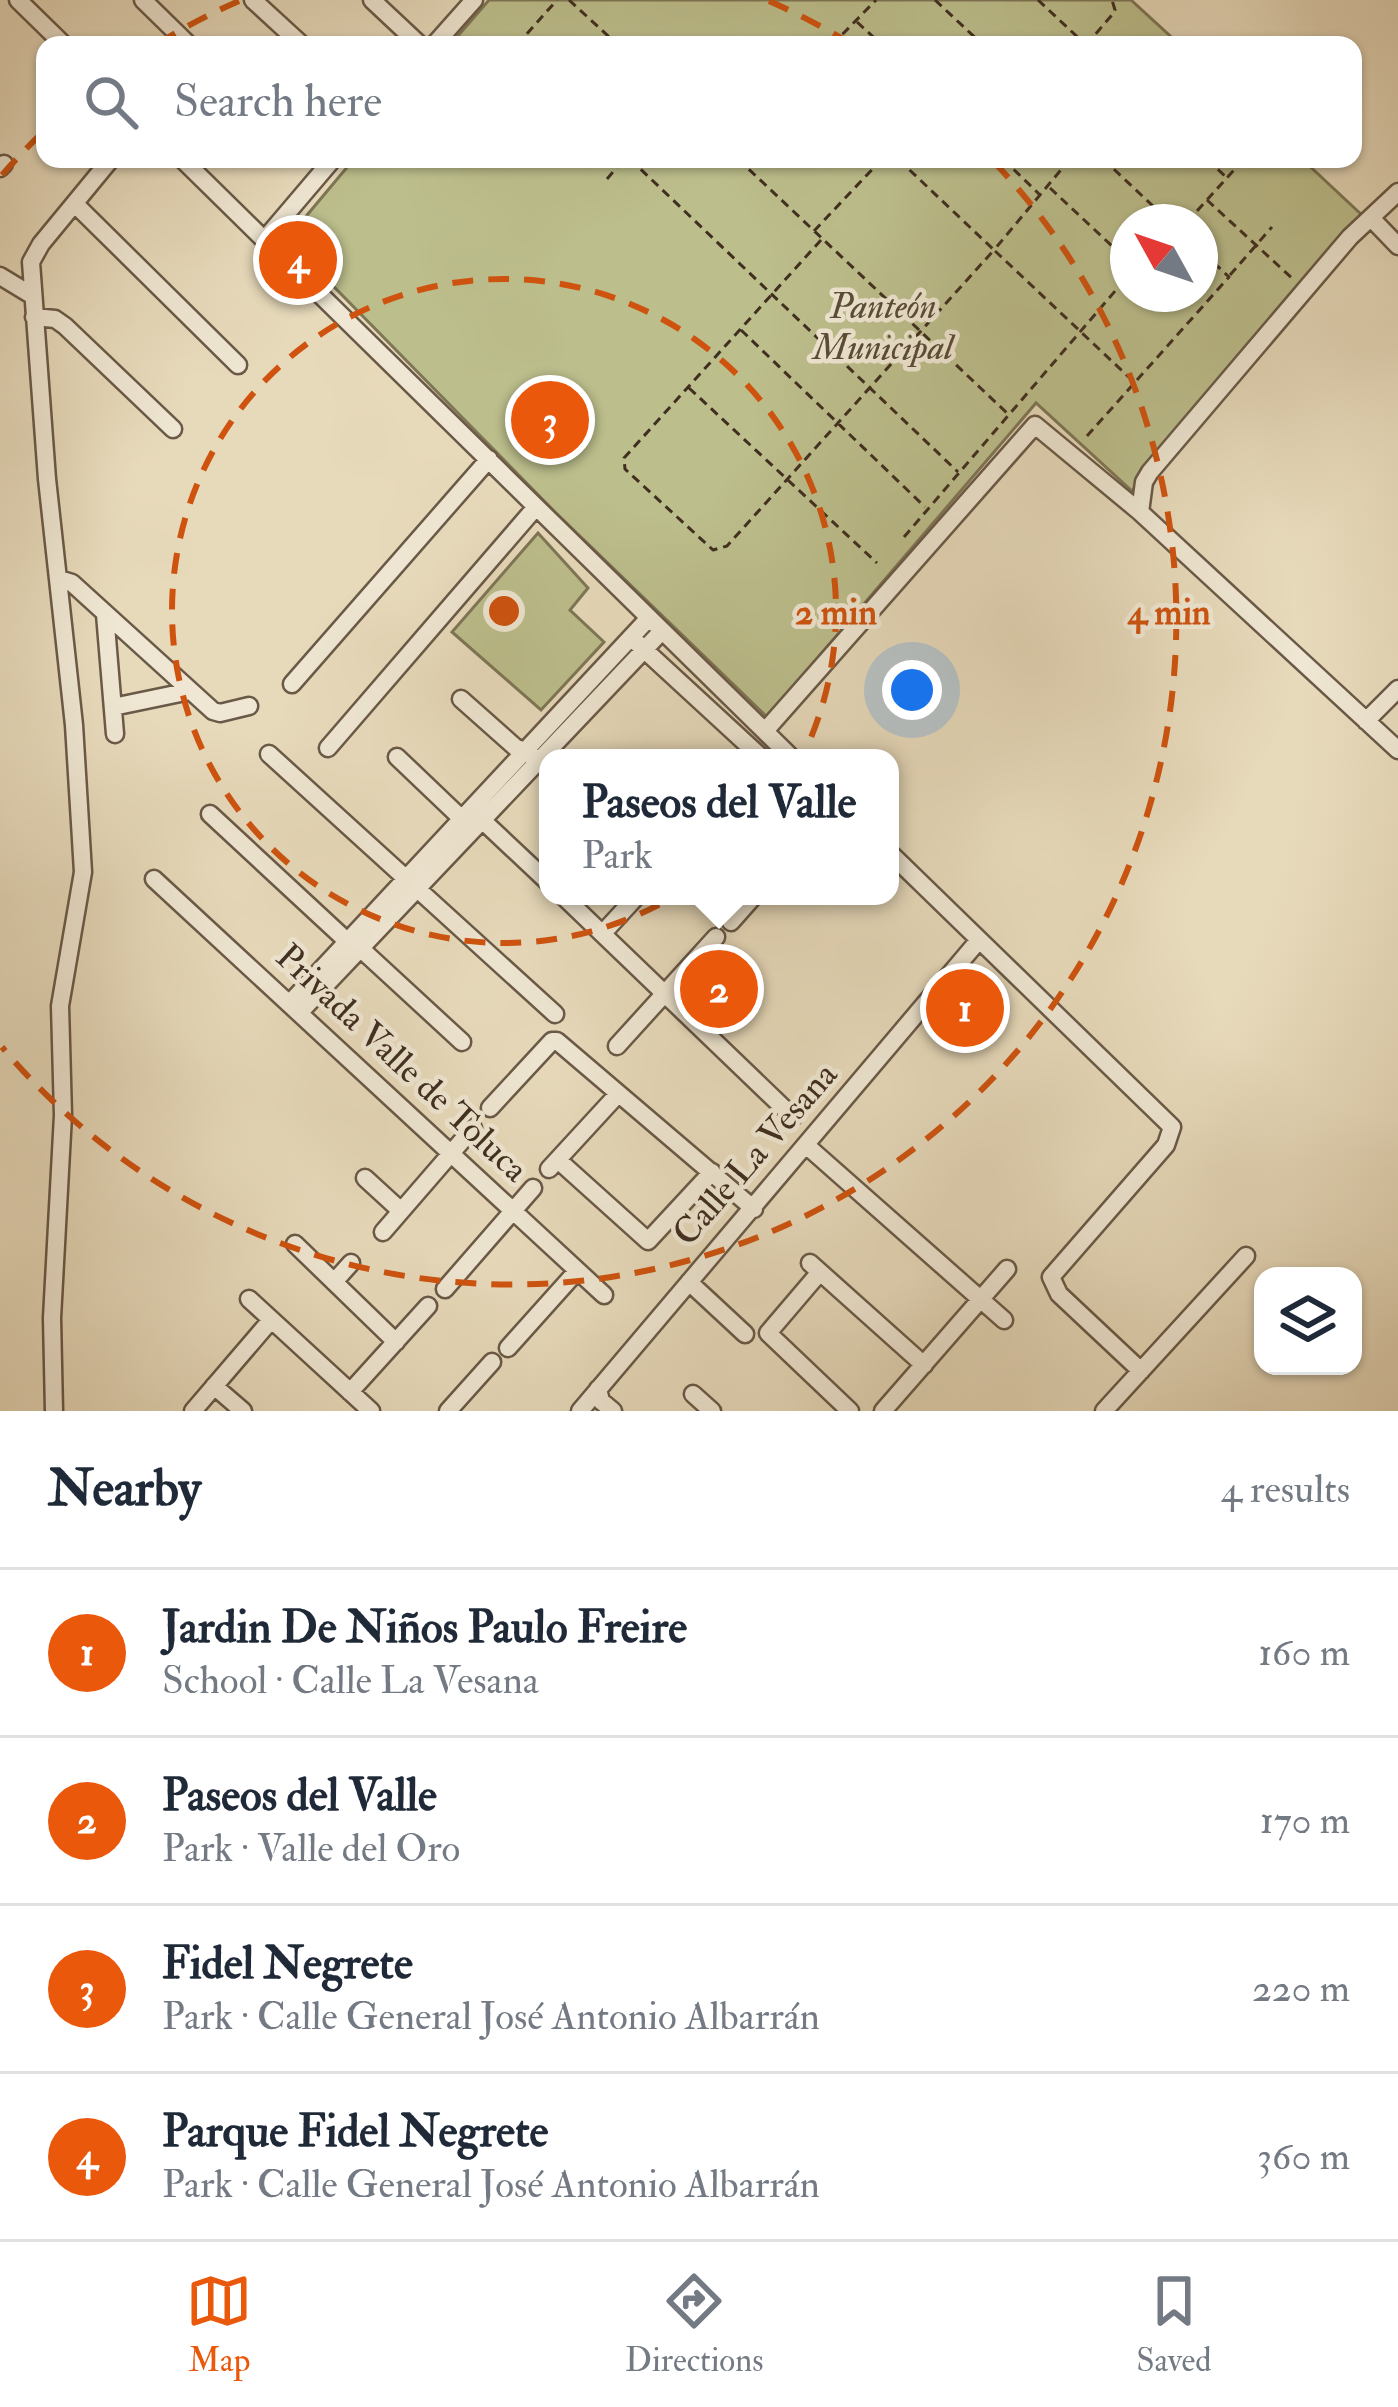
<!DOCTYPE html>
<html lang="en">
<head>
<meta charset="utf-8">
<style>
	:root { --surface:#fff; --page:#f6f6f7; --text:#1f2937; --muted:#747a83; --line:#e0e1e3; --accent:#ea580c }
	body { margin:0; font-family:"IM FELL Double Pica",serif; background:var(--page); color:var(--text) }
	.controls { position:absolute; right:36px; bottom:36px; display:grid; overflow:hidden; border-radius:24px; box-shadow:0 3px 9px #0004 }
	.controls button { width:108px; height:108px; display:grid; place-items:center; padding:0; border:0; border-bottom:3px solid var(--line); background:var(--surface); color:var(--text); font:60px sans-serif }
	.compass { position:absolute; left:1110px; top:204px; width:108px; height:108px; border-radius:50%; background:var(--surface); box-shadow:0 3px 9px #0004; rotate:310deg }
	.you { position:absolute; left:912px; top:690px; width:42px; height:42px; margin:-30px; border:9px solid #fff; border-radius:50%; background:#1a73e8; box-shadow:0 0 0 18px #1a73e833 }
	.badge { display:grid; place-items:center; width:78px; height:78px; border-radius:50%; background:var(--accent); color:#fff; font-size:39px; font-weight:700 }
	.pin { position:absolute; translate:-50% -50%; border:6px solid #fff; box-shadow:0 3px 12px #0006 }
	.popup { position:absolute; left:539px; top:749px; width:360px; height:156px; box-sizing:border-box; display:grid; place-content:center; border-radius:24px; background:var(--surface); filter:drop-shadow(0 3px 9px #0005); font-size:39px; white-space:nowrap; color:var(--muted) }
	.popup b { font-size:45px; color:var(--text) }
	.popup::after { content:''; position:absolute; left:50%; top:100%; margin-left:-24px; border:24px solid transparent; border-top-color:var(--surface) }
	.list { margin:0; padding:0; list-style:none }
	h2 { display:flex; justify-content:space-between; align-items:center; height:156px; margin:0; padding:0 48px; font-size:51px }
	h2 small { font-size:39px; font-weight:400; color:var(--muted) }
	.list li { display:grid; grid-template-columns:78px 1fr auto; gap:36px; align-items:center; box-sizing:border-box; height:168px; padding:0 48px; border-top:3px solid var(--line) }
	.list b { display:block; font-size:45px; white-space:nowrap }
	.list p { margin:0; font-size:39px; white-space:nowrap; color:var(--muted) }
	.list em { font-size:39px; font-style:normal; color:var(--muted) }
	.icon { flex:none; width:66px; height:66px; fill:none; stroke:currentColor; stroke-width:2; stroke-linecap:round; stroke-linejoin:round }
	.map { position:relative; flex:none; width:1398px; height:1411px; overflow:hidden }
	.search { position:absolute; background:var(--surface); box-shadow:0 3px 9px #0004; left:36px; right:36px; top:36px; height:132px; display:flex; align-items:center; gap:30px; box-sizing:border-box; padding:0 42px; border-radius:24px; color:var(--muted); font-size:45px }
	.sheet { height:828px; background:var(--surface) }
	nav { display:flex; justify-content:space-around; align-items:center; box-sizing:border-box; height:168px; border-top:3px solid var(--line); background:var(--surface); font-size:33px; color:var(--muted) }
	nav a { display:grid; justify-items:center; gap:6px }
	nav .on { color:var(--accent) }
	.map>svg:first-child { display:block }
</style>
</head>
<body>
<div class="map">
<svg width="1398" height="1411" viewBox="0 0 1398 1411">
	<rect width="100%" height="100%" fill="#e7dabb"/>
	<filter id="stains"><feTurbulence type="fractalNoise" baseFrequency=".00167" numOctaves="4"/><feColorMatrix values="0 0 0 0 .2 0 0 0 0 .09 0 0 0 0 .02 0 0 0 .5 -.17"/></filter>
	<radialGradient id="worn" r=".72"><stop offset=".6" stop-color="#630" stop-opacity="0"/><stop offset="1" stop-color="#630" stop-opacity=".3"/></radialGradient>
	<path fill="#bcbe8c" stroke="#7e7656" stroke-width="3" fill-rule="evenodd" d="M489,0H1131L1180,45H450Z
		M354,159H1302L1363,216L1132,491L1036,403L767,717L554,511L287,239ZM1128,222H1200V294H1128Z
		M538,533L588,588L570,610L604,642L541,710L452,632Z
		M720,947L761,984L718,1034L676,994Z"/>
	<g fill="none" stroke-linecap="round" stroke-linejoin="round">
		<g stroke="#6a5947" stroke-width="21">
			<path id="street" d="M18,0L64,45
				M143,0L189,45
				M253,0L302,45
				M372,0L420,45
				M434,45L474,0
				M182,159L792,758
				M0,168L4,164
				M75,204L238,365
				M1372,219L1398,246
				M265,239L333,159
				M0,276L33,296
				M34,317L55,319L65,326L173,429
				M1140,512L1144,482L1150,472L1350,237L1398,192
				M59,579L72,583L213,711L220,713L249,706
				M105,614L115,734
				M636,642L762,758
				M292,684L489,459
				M461,699L515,747L531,755
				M113,707L190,691
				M1366,721L1398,689
				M765,731L1035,425L1140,512L1398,750
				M328,748L536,507
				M269,754L555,1014
				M397,757L462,819
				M210,814L348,942
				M481,819L548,882
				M890,853L1172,1127L1166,1145L1051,1277L1059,1294L1141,1371
				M154,879L604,1295
				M563,896L793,1117
				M731,922L754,896
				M603,933L637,896
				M360,948L462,1042
				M291,1002L648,619
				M301,1011L661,632
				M617,1046L716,937
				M490,1108L552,1041H557L754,1209
				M807,1146L1004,1320
				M558,1160L648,1241L712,1172
				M549,1169L618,1094
				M365,1178L401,1211
				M383,1232L473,1128
				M295,1244L396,1342
				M810,1263L924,1365
				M820,1272L768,1333L850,1411
				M334,1282L351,1263
				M689,1282L745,1334
				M445,1289L533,1188
				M249,1299L371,1411
				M508,1348L577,1271
				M214,1386L243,1411
				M598,1389L601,1401L613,1411
				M350,1392L428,1306
				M693,1394L712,1411
				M54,1411L52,1318L63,1115L60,1006L83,872L74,725L47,479L31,262L41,244L111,159
				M193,1411L271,1320
				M448,1411L492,1362
				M580,1411L979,940
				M883,1411L1007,1269
				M1104,1411L1246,1256"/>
		</g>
		<path stroke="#402e20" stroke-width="3" stroke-dasharray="9 6" stroke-linecap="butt" d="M569,0L618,45
			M935,0L983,45
			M1038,0L1086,45
			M857,22L882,45
			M517,45L557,0
			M832,45L876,0
			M1086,45L1112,15L1115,10L1112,0
			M630,159L958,472
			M738,159L1007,413
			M1003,159L1039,194
			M1070,159L994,250L1134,382
			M1103,159L1170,222
			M1207,159L1227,178
			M607,179L624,159
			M1050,188L1128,261
			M1207,200L1294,280
			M1187,222L1244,159
			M814,231L882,159
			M821,240L624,458L625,469L713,550L727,546L994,250L898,159
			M1230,275L1272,227
			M741,330L925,507
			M689,388L877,563
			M1087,436L1229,277L1200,250
			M904,537L1128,276"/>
		<use href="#street" stroke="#efe7d3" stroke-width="16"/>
	</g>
	<g fill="none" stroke="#cf530f" stroke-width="6" stroke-dasharray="21 15">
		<circle cx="504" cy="611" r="332"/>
		<path d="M2 175A665 665 0 0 1 42 133M157 44A665 665 0 0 1 239 1M769 1A665 665 0 0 1 851 44M994 162A665 665 0 1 1 2 1047"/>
	</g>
	<g text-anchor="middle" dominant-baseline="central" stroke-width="9" stroke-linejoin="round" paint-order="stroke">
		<g font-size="36" font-style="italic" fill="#594b36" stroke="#efe7d3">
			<text x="883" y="306">Panteón<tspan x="883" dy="41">Municipal</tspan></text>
		</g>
		<g font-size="36" fill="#402e20" stroke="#efe7d3">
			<text transform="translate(402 1063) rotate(43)">Privada Valle de Toluca</text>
			<text transform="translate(755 1154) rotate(-49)">Calle La Vesana</text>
		</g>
	</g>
	<circle cx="504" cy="611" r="18" fill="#cf530f" stroke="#efe7d3" stroke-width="6"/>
	<g font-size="36" text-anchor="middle" font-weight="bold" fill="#cf530f" stroke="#efe7d3" stroke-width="9" stroke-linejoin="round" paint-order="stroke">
		<text x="836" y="624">2 min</text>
		<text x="1169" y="624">4 min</text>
	</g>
	<rect width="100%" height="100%" filter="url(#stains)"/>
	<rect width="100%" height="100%" fill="url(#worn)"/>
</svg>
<div class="controls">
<button><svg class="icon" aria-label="layers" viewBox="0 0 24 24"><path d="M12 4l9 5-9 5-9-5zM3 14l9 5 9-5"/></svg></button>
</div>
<svg class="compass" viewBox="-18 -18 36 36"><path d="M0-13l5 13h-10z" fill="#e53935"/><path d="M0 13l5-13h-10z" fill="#747a83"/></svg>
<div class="you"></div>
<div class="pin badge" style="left:965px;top:1008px">1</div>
<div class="pin badge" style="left:719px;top:989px">2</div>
<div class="popup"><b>Paseos del Valle</b>Park</div>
<div class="pin badge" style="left:550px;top:420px">3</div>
<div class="pin badge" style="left:298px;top:260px">4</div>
<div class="search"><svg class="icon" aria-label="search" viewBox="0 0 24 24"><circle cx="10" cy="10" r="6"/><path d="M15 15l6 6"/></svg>Search here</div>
</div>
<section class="sheet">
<h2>Nearby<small>4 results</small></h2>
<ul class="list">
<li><span class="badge">1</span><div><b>Jardin De Niños Paulo Freire</b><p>School · Calle La Vesana</p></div><em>160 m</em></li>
<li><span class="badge">2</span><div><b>Paseos del Valle</b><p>Park · Valle del Oro</p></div><em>170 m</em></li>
<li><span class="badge">3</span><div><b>Fidel Negrete</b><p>Park · Calle General José Antonio Albarrán</p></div><em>220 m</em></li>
<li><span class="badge">4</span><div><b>Parque Fidel Negrete</b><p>Park · Calle General José Antonio Albarrán</p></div><em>360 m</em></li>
</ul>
</section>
<nav>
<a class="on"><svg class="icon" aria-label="map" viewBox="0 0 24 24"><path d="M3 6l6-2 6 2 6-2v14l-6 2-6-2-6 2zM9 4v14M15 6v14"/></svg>Map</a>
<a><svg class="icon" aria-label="directions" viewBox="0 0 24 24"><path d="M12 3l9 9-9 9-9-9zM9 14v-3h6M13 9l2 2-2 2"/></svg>Directions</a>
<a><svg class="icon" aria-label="saved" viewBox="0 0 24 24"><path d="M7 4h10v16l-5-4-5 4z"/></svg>Saved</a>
</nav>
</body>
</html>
